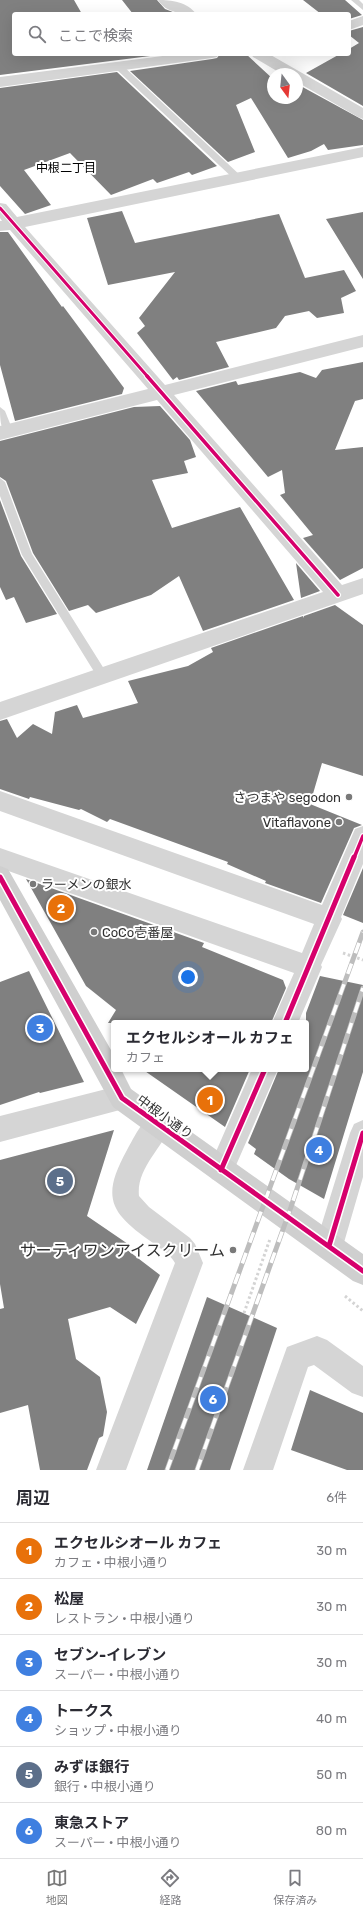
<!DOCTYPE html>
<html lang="ja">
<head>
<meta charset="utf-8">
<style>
	:root { --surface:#fff; --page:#f2f2f3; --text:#2b2b33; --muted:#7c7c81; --line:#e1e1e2; --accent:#797979 }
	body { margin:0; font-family:Rubik,"Noto Sans JP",sans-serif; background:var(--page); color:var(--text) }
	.compass { position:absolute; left:267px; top:68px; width:36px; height:36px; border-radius:50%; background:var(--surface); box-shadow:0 4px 16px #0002; rotate:165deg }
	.you { position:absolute; left:188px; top:977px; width:14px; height:14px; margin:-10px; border:3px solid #fff; border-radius:50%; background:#1a73e8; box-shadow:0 0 0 6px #1a73e833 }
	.badge { display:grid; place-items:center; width:26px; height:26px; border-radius:50%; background:var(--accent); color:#fff; font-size:13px; font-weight:700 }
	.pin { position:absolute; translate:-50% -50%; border:2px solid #fff; box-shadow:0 1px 4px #0006 }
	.popup { position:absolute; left:111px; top:1020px; width:198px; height:52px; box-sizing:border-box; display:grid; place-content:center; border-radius:4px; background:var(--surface); filter:drop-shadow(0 1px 3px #0005); font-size:13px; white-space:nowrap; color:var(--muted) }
	.popup b { font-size:15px; color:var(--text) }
	.popup::after { content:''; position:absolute; left:50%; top:100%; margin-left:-8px; border:8px solid transparent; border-top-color:var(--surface) }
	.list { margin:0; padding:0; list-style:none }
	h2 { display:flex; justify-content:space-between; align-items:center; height:52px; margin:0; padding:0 16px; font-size:17px }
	h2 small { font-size:13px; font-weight:400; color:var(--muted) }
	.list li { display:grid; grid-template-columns:26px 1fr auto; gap:12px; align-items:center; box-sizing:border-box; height:56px; padding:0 16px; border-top:1px solid var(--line) }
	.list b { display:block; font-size:15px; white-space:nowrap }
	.list p { margin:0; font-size:13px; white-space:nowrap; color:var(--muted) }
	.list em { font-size:13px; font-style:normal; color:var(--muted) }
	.icon { flex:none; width:22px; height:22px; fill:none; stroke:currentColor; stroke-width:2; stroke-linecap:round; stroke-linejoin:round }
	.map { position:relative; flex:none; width:363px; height:1470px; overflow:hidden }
	.search { position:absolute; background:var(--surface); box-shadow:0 4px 16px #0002; left:12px; right:12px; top:12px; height:44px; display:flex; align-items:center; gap:10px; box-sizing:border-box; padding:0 14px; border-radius:4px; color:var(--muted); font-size:15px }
	.sheet { height:388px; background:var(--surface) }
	nav { display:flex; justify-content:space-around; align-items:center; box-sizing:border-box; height:56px; border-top:1px solid var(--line); background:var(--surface); font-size:11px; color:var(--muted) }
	nav a { display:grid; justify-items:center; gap:2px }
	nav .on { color:var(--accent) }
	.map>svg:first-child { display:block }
</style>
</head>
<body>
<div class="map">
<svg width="363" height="1470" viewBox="0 0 363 1470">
	<rect width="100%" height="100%" fill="#fff"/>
	<path fill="#808080" d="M0,0H74L82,14H14V54H166L0,75Z
		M122,0H157L165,9L178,14H133Z
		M303,0H345L362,15L349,19V14H321Z
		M363,27V106L306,73L340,54H349V49L359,43L349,35V31Z
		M220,54H246L273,79V98H297V84L363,120V145L328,150L324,144L311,151L288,158L251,98L236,105L255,152L228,162L130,71L212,59L217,58Z
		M117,72L217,166L192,175L189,172L157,183L153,179L111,195L70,153L24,170L51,205L25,214L0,186V88Z
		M122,211L135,243L279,214L305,278L344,270L356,291L341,298L344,313L317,318L309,311L285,316L276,328L216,342L229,367L179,380L177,377L173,380L137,333L145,326L139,318L175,272L108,285L87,218Z
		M363,212V279L326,219Z
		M0,232H8L62,307L63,306L124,388L122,394L15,421L0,365Z
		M363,362V399L355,401L335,450L363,447V568L340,580L303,538L313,535L280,495L285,493L282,470L268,477L196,391L236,381L238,385L300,372L316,378L322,370Z
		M160,406L190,440L196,457L184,461L188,473L152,480L172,528L240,507L294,600L203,631L179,576L151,595L96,613L88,605L69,611L33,553L6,481L0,477V441L134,407Z
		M0,500L21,556L57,614L26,623L14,597L6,600L0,587Z
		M296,563L320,591L301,598Z
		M335,605L363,625V776L322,763L310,804L362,825L354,828L321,903L265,883L266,881L227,864L228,862L110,819L107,822L81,809L79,810L30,797L29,799L0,789V721L7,719L17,738L33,724L52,734L55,712L77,705L83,718L138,703L128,681L188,666L213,652L211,648L303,616L304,618V616Z
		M363,868V923L343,915Z
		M26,879L204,943L202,947L283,980L286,988L271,1023H108L116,1010L86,986Z
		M29,971L84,1082L40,1093L39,1092L0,1105V982Z
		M320,976L363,985V1072L324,1199L289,1179L254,1154L256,1149L248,1143L279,1069H306V1013Z
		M142,1069H250L225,1127Z
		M114,1130L87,1216L128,1244L126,1249L160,1275L136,1324L110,1307L68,1319L76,1359L100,1377L107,1412L103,1436L99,1438L87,1470H40L28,1405L0,1413V1309L4,1308L0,1284V1160Z
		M207,1297L277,1328L230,1470H147Z
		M310,1390L363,1413V1470H347L291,1450Z"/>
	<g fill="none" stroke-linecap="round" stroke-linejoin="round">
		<path stroke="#d4d4d4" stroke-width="3" stroke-dasharray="2.5 2.5" stroke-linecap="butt" d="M343,953L363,960
			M345,1296L363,1311
			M244,1313L270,1239"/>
		<path fill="#d5d5d5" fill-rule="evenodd" d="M351,0H359L363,4V10Z
			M116,65H122L241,176V180H235L116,69Z
			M0,407L5,411L13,431L12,434L8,435C0,432 0,416 0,407Z
			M0,478L5,482L32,554L106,672L108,675L106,678L102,680L98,678L22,555L0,496Z"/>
		<path fill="#d5d5d5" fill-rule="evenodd" d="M158,0C171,0 188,2 196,14C183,14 166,13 158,0Z
			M363,16V25L349,30V21Z
			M178,54H219L217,57L212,58L0,87V77Z
			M251,54H269L363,108V119L358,117L297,82V74H282L253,57Z
			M363,147V157L25,227L165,385L363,335V347L174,395L342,585L363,578V594L0,720V702L323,592L157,400L0,440V426L148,389L10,230L0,231V221H2L0,218V203L6,204L17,217Z
			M0,791L322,905L355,829L363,826V864L341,917L342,919L321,965L322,967L298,1023H272L294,973L0,868V848L302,953L314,924L0,811Z
			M252,1069H278L230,1179L221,1183L212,1179L208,1170Z
			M122,1085L131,1089L135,1098L131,1107L0,1142V1116Z
			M159,1111L168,1115L172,1124C162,1148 136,1169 139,1196L149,1207L190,1238L195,1244L203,1263L126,1470H96L175,1263C170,1254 161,1249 153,1243C111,1213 100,1199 127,1150C135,1136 143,1117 159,1111Z
			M363,1120V1177L343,1246L339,1256L329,1260L319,1256L315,1246L350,1133L354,1124Z
			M317,1336L327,1340L363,1366V1397L352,1393L314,1365L308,1367L273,1470H243L287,1347Z"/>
		<path fill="#cfcfcf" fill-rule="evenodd" d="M0,866L8,869L111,1050L114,1056V1069H121L131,1089L363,1254V1285L353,1281L113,1107L0,900Z"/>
		<g stroke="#bdbdbd" stroke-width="5">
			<path id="rail" d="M167,1470L363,932
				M197,1470L291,1207L363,988"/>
		</g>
		<use href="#rail" stroke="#fff" stroke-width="3.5" stroke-dasharray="11" stroke-linecap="butt"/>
		<g stroke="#fff" stroke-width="5">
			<path id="cycleway-far2" d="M0,208L148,377"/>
		</g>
		<g stroke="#fff" stroke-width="6">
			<path id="cycleway-far1" d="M147,376L338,595
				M354,858L363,836"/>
		</g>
		<g stroke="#fff" stroke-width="8">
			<path id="cycleway" d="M0,877L122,1098L363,1271
				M285,1023L354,857
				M221,1170L265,1069
				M329,1246L363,1133"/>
		</g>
		<use href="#cycleway-far2" stroke="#d6006c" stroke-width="3"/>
		<use href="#cycleway-far1" stroke="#d6006c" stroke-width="3.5"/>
		<use href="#cycleway" stroke="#d6006c" stroke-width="5"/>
	</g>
	<g fill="#797979" stroke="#fff" stroke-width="1.5">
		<circle cx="349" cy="797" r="4"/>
		<circle cx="339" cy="822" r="4"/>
		<circle cx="33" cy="884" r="4"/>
		<circle cx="94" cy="932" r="4"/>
		<circle cx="233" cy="1250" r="4"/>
	</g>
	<g text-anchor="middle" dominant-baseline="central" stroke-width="4" stroke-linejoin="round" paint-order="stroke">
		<g font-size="12" fill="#000" stroke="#fff">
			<text x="66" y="168">中根二丁目</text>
		</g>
		<g font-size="13" fill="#313131" stroke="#fff" text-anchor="end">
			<text x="341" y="797">さつまや segodon</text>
			<text x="331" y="822">Vitaflavone</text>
			<text x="41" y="884" text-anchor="start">ラーメンの銀水</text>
			<text x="102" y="932" text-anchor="start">CoCo壱番屋</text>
		</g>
		<g font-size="13" fill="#313131" stroke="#fff">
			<text transform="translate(165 1117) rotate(36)">中根小通り</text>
		</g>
		<g font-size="16" fill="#313131" stroke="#fff" text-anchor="end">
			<text x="225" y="1250">サーティワンアイスクリーム</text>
		</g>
	</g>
</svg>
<svg class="compass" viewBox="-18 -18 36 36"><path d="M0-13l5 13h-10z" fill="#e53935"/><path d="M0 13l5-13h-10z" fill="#7c7c81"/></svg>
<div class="you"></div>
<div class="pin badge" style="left:210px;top:1100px;background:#e8710a">1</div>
<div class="popup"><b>エクセルシオール カフェ</b>カフェ</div>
<div class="pin badge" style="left:61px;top:908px;background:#e8710a">2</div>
<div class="pin badge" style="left:40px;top:1028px;background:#3f7fe0">3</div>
<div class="pin badge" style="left:319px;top:1150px;background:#3f7fe0">4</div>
<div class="pin badge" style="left:60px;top:1181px;background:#5c6f8a">5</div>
<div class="pin badge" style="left:213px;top:1399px;background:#3f7fe0">6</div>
<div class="search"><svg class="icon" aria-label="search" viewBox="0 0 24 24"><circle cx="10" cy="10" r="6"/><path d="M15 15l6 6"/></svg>ここで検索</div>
</div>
<section class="sheet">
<h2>周辺<small>6件</small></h2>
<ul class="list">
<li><span class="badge" style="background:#e8710a">1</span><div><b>エクセルシオール カフェ</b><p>カフェ · 中根小通り</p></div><em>30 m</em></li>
<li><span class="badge" style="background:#e8710a">2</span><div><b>松屋</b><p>レストラン · 中根小通り</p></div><em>30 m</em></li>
<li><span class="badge" style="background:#3f7fe0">3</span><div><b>セブン-イレブン</b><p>スーパー · 中根小通り</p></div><em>30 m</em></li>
<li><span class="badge" style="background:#3f7fe0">4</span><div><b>トークス</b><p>ショップ · 中根小通り</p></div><em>40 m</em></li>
<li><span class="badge" style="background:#5c6f8a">5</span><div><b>みずほ銀行</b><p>銀行 · 中根小通り</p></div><em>50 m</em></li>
<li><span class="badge" style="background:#3f7fe0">6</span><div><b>東急ストア</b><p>スーパー · 中根小通り</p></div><em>80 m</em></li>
</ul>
</section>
<nav>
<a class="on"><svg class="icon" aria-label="map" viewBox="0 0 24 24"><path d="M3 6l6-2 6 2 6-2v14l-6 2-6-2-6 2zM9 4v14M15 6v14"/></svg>地図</a>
<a><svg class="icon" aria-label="directions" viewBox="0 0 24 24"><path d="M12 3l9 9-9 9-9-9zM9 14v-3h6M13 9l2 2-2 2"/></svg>経路</a>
<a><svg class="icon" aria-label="saved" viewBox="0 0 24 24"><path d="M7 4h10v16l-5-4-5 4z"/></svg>保存済み</a>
</nav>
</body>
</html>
